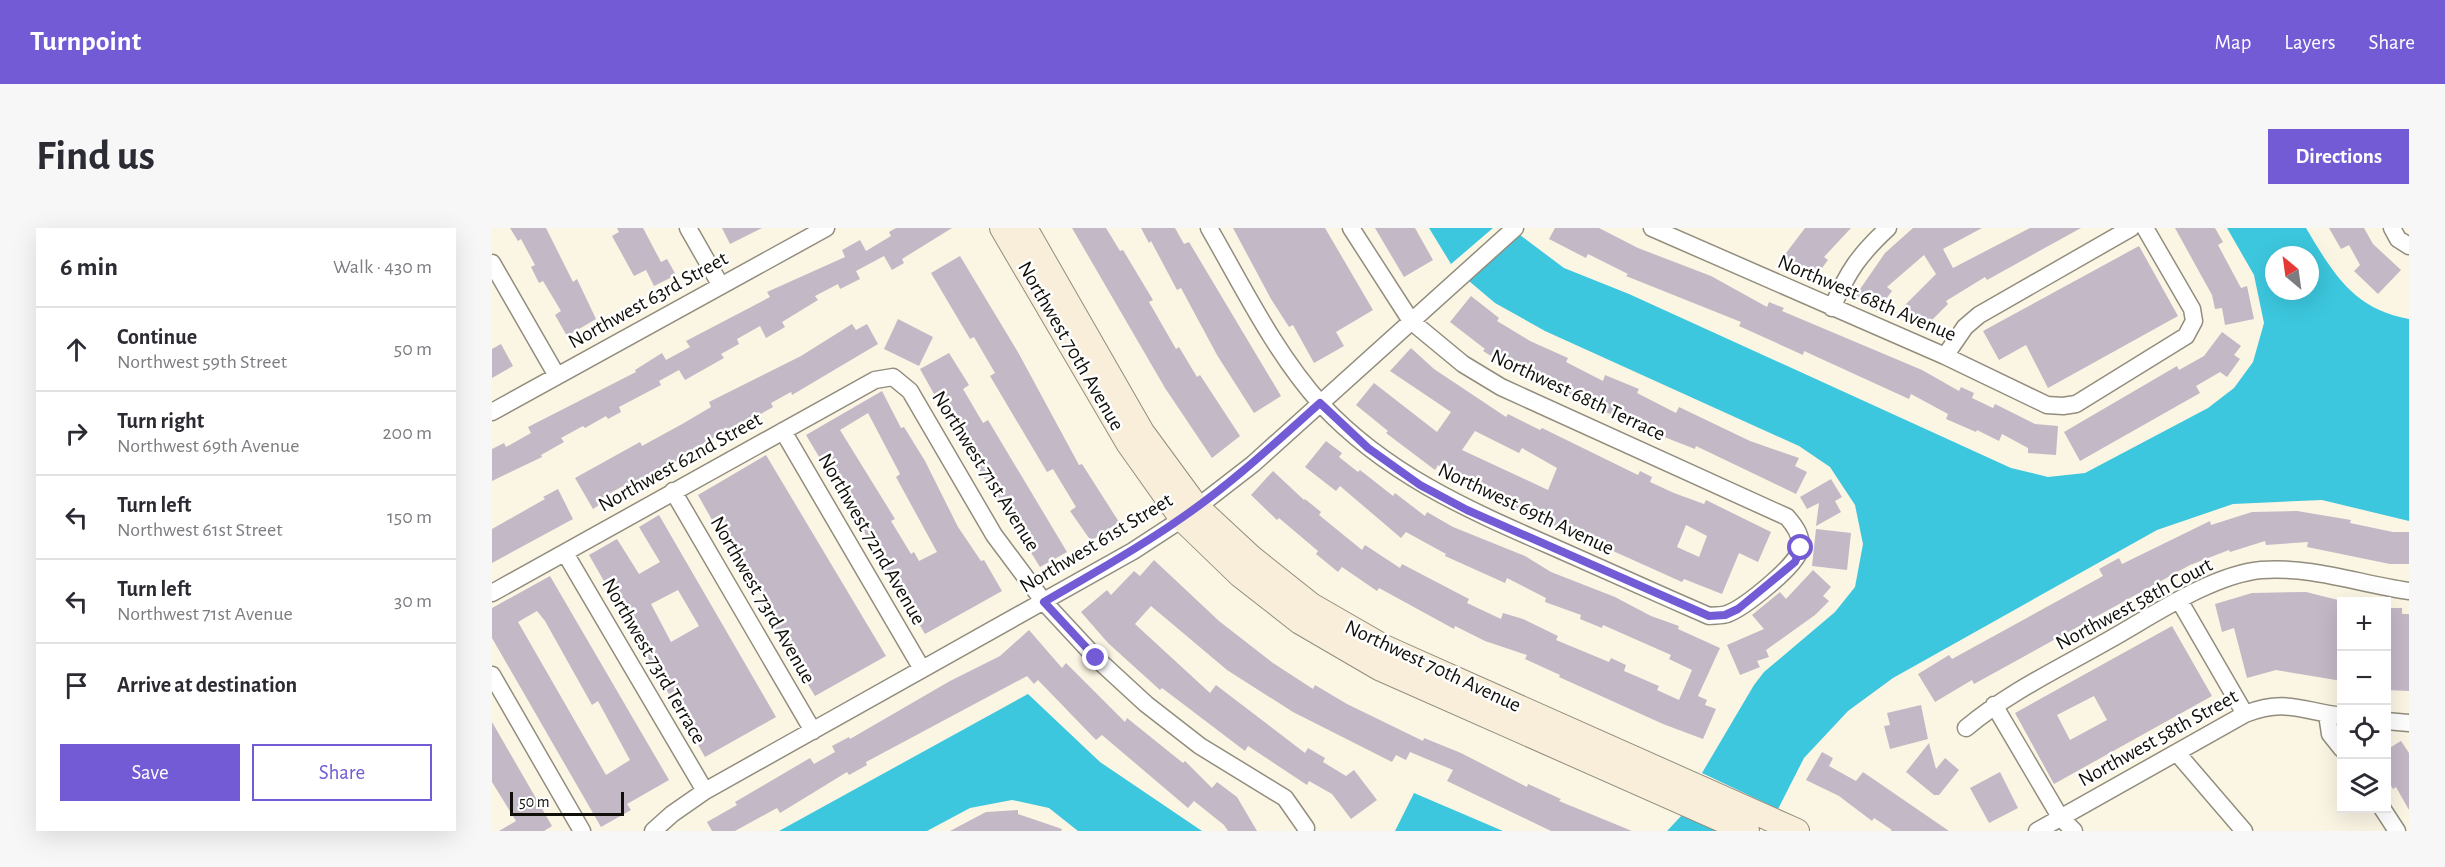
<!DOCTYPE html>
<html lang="en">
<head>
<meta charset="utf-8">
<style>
	:root { --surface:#fff; --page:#f7f7f7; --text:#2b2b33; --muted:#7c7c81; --line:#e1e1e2; --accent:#725bd5 }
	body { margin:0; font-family:"Alegreya Sans",sans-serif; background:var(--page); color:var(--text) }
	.controls { position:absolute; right:18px; bottom:18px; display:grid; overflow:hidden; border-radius:0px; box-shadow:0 6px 24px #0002 }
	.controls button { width:54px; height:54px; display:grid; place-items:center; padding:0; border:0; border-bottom:2px solid var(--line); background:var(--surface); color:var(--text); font:30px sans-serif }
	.compass { position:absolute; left:1773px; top:18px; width:54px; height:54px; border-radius:50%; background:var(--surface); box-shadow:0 6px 24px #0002; rotate:331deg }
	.scale { position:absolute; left:18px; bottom:15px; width:114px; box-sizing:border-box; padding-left:6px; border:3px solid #100f09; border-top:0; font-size:16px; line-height:21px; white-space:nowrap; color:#100f09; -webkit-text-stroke:4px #fff; paint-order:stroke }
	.stop { position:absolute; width:18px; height:18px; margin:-14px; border:4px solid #725bd5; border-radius:50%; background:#fff }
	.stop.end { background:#725bd5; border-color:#fff; box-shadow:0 2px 6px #0008 }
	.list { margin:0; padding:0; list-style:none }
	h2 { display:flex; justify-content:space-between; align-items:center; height:78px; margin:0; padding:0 24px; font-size:26px }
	h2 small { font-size:20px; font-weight:400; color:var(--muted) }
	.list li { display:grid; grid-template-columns:39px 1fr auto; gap:18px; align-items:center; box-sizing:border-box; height:84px; padding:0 24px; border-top:2px solid var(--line) }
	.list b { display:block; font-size:22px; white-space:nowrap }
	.list p { margin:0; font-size:20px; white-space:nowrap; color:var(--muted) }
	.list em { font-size:20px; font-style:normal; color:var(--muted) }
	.actions { display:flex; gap:12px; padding:18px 24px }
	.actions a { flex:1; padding:14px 0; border:2px solid var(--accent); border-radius:0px; text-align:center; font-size:21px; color:var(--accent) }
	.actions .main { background:var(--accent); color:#fff }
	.icon { flex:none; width:33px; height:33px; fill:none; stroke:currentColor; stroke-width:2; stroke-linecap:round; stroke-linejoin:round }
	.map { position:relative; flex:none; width:1917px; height:603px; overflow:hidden; border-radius:0px }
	header { display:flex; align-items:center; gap:36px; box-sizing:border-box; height:84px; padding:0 30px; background:var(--accent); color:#fff }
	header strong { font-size:28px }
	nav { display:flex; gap:33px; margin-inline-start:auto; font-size:21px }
	.intro { display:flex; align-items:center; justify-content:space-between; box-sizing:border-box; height:144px; padding:0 36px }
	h1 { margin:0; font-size:42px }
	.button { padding:15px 27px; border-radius:0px; background:var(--accent); color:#fff; font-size:21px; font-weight:700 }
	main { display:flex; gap:36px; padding:0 36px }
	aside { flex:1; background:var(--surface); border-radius:0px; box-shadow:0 6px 24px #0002 }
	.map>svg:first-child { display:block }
</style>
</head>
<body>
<header>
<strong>Turnpoint</strong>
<nav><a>Map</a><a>Layers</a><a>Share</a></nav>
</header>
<div class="intro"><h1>Find us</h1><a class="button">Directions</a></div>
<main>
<aside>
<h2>6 min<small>Walk · 430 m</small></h2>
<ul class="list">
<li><svg class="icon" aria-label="ahead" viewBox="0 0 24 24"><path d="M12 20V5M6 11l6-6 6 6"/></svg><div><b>Continue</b><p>Northwest 59th Street</p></div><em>50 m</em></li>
<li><svg class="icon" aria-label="right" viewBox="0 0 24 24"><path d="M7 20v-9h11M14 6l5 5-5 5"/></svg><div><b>Turn right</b><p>Northwest 69th Avenue</p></div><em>200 m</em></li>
<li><svg class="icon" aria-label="left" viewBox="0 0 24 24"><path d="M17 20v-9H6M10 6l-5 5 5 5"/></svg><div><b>Turn left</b><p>Northwest 61st Street</p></div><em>150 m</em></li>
<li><svg class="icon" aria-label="left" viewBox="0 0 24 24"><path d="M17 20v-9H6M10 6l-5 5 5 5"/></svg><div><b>Turn left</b><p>Northwest 71st Avenue</p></div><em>30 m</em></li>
<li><svg class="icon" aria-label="arrive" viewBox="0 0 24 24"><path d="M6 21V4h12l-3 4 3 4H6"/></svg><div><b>Arrive at destination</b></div></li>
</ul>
<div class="actions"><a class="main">Save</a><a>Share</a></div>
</aside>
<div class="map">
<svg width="1917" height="603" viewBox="0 0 1917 603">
	<rect width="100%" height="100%" fill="#fbf5e4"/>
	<path fill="#3cc7de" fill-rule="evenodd" d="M937,0H1001L959,36Z
		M1735,0H1814C1841,45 1861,81 1917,91V293L1830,272L1741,276L1665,302L1401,450L1356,483L1312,530L1286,581L1210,545L1262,457L1272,444L1343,384L1363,359L1371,316L1363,277L1338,239L1307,218L1053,103L1003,75L977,53L1028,7L1072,40L1137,66L1519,240L1556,249L1593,245L1716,180L1742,160L1761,134L1772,95L1762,47ZM1782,27H1818V63H1782Z
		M536,466L608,534L710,603H586L557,580L520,572L478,580L435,603H287Z
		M922,565L1011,603H903Z
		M1190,587L1224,603H1175Z"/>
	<path fill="#c3b8c6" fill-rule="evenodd" d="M18,0H54L81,54L85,51L104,91L75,108L63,87L69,83L51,53L47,55L39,39L43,37L29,11L26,13Z
		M125,0H151L169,34L175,31L184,47L162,58L154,42L142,48L120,8L127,4Z
		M230,0H270L238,16Z
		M404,0H460L410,31L412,35L400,42L392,28L364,43L368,51L348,61L346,56L323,68L326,72L290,94L293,99L274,110L268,98L245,111L247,116L229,126L232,130L193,152L187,142L167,153L169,157L127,179L129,184L116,191L114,188L93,200L91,198L69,210L72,214L49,227L50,229L0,253V221L12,215L14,219L39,205L36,199L144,144L143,142L170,125L174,132L198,119L194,113L278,69L275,64L353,29L350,22L368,12L374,23L399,8L397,4Z
		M580,0H614L628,23L631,22L661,72L657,74L684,121L687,119L705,149L708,147L748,208L720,230L673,160Z
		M649,0H683L692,16L697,14L789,168L762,185L725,127L689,60L685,62L659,13L657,15Z
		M741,0H833L881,82L844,104L852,118L822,135L801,97L797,99L779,71Z
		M883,0H923L941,32L912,49Z
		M1063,0H1107L1146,20L1219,48L1275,79L1277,74L1292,80L1290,83L1430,142L1467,163L1469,159L1482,165L1480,170L1501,180L1503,176L1543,196L1566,198L1564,227L1536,225V220L1510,206L1507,213L1485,202L1484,204L1454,191L1456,186L1419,166L1417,171L1312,123L1311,127L1247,98L1249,94L1134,48L1136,46L1096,26L1094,30L1057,11Z
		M1313,0H1359L1332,29L1336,32L1321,52L1291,29Z
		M1421,0H1490L1451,21L1461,40L1538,0H1589L1495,52L1493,49L1454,73L1456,76L1432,100L1411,79L1444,46L1432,27L1395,59L1400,63L1385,83L1364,67L1393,25Z
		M1683,0H1723L1731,14L1726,17L1749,60L1755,58L1762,91L1733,97L1730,80L1723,81L1720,67Z
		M1837,0H1872L1881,16L1909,42L1886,66L1862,43L1868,37L1857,17L1849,21Z
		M1647,18L1686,88L1556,160L1534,117L1507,132L1491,103Z
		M468,28L527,126L587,237L590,236L627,294L599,313L578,283L584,279L561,241L555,244L498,148L503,145L482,109L478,111L439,45Z
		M979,68L1007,90L1005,93L1038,113L1076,130L1074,134L1111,153L1113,147L1147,161L1145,165L1184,185L1187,179L1258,213L1307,230L1303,238L1315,244L1304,266L1204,218L1203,221L1167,207L1135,190L1134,192L1098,178L1022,142L991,123L993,121L958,94Z
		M406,91L441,109L427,138L392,121Z
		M360,96L364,102L375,96L386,116L300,167L299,164L279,175L281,179L267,187L266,185L194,225L195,228L133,261L131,258L111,269L113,273L101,281L83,250L148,214L150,218L192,195L219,179L217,174L309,128Z
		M1730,104L1749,118L1742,127L1748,131L1735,149L1728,144L1704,158L1708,165L1588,233L1572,204L1685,138L1687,142L1712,128Z
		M9,116L21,138L0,150V121Z
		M919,120L942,141L1014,189L1016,186L1048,202L1050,200L1146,247L1148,243L1160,249L1158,254L1182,265L1212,276L1214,272L1279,304L1266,334L1247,325L1230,366L1192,351L1190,354L1121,323L1085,303L1083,307L992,265L964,252L965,250L946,237L943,242L894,205L896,203L864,177L882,155L945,204L959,184L898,143ZM983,203L1027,225L1030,220L1065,240L1056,262L970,222ZM1194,297L1215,308L1207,329L1185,319Z
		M457,125L477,157L471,161L491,195L496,192L575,324L548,339L464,205L428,141Z
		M390,163L409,200L412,199L433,233L466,299L489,333L492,332L510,363L433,406L314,207ZM376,185L408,246L404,249L445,324L427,333L422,324L419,326L399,293L403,291L348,202Z
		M834,213L850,225L847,229L866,244L868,242L901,268L903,265L933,288L935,284L961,299L1033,328L1059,344L1123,369L1159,388L1187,398L1186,401L1228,420L1206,468L1215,472L1213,477L1224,481L1211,511L1171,496L1067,449L1068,447L1033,431L1035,427L993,413L963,398L962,401L887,360L885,363L850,339L846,344L824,326L826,323L787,290L785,292L759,267L781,243L812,272L813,271L829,284L827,287L870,322L873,317L908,340L910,336L977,371L975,375L1009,391L1011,385L1031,391L1066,408L1064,412L1117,434L1119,430L1134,437L1132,443L1167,458L1165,462L1187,472L1200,442L1177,431L1179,427L1111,397L1110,400L1088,391L1089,387L1053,374L1054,370L1015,350L1013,355L953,328L954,326L914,304L909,310L848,258L844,263L813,239Z
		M274,227L394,428L323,468L266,373L270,370L258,350L254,353L206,267Z
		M1339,251L1350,269L1343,273L1349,284L1324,298L1327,275L1315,281L1308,269Z
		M66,261L81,291L0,335V301L53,271L51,269Z
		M1805,283L1859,292L1858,295L1901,304H1917V336H1898L1815,319L1816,314L1774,317L1773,313L1738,324L1737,322L1698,337L1482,456L1480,452L1443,474L1426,446L1457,427L1460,431L1611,348L1607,341L1627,330L1630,336L1718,293L1719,297L1760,284Z
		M167,287L284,489L213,529L97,327L125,311L147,346L168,334L147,299ZM186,362L207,398L179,414L159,376Z
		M1324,301L1359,305L1355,342L1320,338Z
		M662,332L727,393L781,435L821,461L823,457L855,476L931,513L932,510L969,525L1035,559L1036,556L1069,571L1067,573L1140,603H1059L955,553L961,542L918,524L914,532L904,527L900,534L801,484L735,442L659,378L643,396L718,465L724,457L813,525L816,520L833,530L831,534L854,548L862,542L885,572L859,591L840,566L817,553L815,557L756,518L753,523L670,460L668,462L616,415L589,384L615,362L619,367L642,343L648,348Z
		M1321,342L1339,359L1331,368L1337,373L1323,387L1274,422L1277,429L1265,433L1268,439L1248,447L1235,417L1272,401L1260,387L1288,364L1294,371Z
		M58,348L177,552L135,576L139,582L109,599L0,410V380ZM45,383L53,393L100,477L106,473L138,532L114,547L26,394Z
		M1814,364L1850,373V453L1784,442L1755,450L1742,400L1730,404L1723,376L1760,365Z
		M1895,380H1910V386H1917V463L1894,462Z
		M1680,398L1720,468L1562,556L1523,485ZM1602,468L1615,492L1578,512L1565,487Z
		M537,402L570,440L574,435L633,494L635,490L691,535L693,533L720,560L725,554L745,569L765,603H736L732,597L702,573L696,580L610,507L604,512L546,452L542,456L535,448L374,534L375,537L357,547L355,544L288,585L285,580L243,603H220L215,594L245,577L243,574L318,530L322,536L343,524L340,518L357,509L358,511L458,453L508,428Z
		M1429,477L1436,511L1398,521L1392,498L1398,497L1395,485Z
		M0,494L60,598L52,603H7L24,593L0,554Z
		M1909,513L1917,525V582L1904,559L1901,561L1894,549V522Z
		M1437,515L1444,541L1453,530L1467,542L1447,567H1442L1414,544Z
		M1330,524L1341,530L1337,538L1364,553L1371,544L1457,603H1398L1400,602L1382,590L1380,593L1347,568L1314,552Z
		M1508,544L1526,580L1497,595L1478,560Z
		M526,582V586L570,601L569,603H458L494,584Z"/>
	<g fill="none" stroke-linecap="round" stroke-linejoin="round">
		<g stroke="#928d7d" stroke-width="19">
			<path id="street" d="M196,0L229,58
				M717,0C751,59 783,125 829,176C893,245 974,281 1059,318C1111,341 1164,365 1217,388C1223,387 1230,388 1235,386C1252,380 1303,339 1308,322C1311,309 1303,298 1295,289L1009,159L971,136L919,93L859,0
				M1160,0L1453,128L1555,177L1571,178L1584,176L1694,108L1702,93L1700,81L1653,0
				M1900,0L1906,11L1917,18
				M0,35L65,148
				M1340,80C1356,43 1367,27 1396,0
				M1453,128L1473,99L1487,87L1639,0
				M0,184L334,0
				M291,203L430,441
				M181,263L321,503
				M73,325L213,563
				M0,365L383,152L401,149L418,163L502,307L552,374L604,430L654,476L708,518L793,570L814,600
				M1687,372L1753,486
				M0,447L90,603
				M1502,477L1568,589L1582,603
				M1835,486L1838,506L1850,521
				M1894,493L1917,495
				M1474,500C1517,464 1568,440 1617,412C1660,388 1719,347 1769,342C1821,338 1867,356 1917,363
				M1685,525L1752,603
				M1890,580L1905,603
				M161,603L180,586L213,563L641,323L690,291L761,236L1023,0
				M1545,603L1753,486C1794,470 1809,483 1850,488"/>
		</g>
		<g stroke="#928d7d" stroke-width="26">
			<path id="secondary" d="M510,0L636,215L690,291L748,347L808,394L887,440L1255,603
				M533,0L650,204L705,279L760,330L819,377L892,419L1305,603"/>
		</g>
		<use href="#street" stroke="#fff" stroke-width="16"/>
		<use href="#secondary" stroke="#f8eeda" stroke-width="24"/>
	</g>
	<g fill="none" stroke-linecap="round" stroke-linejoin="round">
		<path stroke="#725bd5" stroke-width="8" d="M604,430L552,374C598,347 644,322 688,291C738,257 783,215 828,175L876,220L928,257L975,282L1217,388L1233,387L1246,381L1303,334L1309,320"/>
	</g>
	<g text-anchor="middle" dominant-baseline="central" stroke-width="5" stroke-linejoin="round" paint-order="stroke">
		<g font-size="21" fill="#100f09" stroke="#fff">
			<text transform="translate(1375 70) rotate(23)">Northwest 68th Avenue</text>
			<text transform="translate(156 72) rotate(-29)">Northwest 63rd Street</text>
			<text transform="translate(579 118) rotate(60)">Northwest 70th Avenue</text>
			<text transform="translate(1086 167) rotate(25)">Northwest 68th Terrace</text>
			<text transform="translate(188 234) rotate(-29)">Northwest 62nd Street</text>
			<text transform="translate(494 243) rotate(58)">Northwest 71st Avenue</text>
			<text transform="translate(1034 281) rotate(25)">Northwest 69th Avenue</text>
			<text transform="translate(380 311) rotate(60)">Northwest 72nd Avenue</text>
			<text transform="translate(604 315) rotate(-31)">Northwest 61st Street</text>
			<text transform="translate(271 372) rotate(60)">Northwest 73rd Avenue</text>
			<text transform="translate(1642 376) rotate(-28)">Northwest 58th Court</text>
			<text transform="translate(162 433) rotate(60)">Northwest 73rd Terrace</text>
			<text transform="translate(941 438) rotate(25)">Northwest 70th Avenue</text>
			<text transform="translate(1666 510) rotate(-29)">Northwest 58th Street</text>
		</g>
	</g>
</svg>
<div class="controls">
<button>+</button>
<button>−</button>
<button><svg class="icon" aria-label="locate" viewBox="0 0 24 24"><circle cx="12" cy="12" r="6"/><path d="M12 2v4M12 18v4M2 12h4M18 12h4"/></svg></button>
<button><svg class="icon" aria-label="layers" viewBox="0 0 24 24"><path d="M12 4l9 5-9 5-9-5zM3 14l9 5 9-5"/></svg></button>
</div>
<svg class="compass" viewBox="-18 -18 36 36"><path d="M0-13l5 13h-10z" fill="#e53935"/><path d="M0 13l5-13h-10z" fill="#7c7c81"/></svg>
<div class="scale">50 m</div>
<div class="stop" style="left:1309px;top:320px"></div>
<div class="stop end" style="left:604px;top:430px"></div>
</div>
</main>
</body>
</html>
